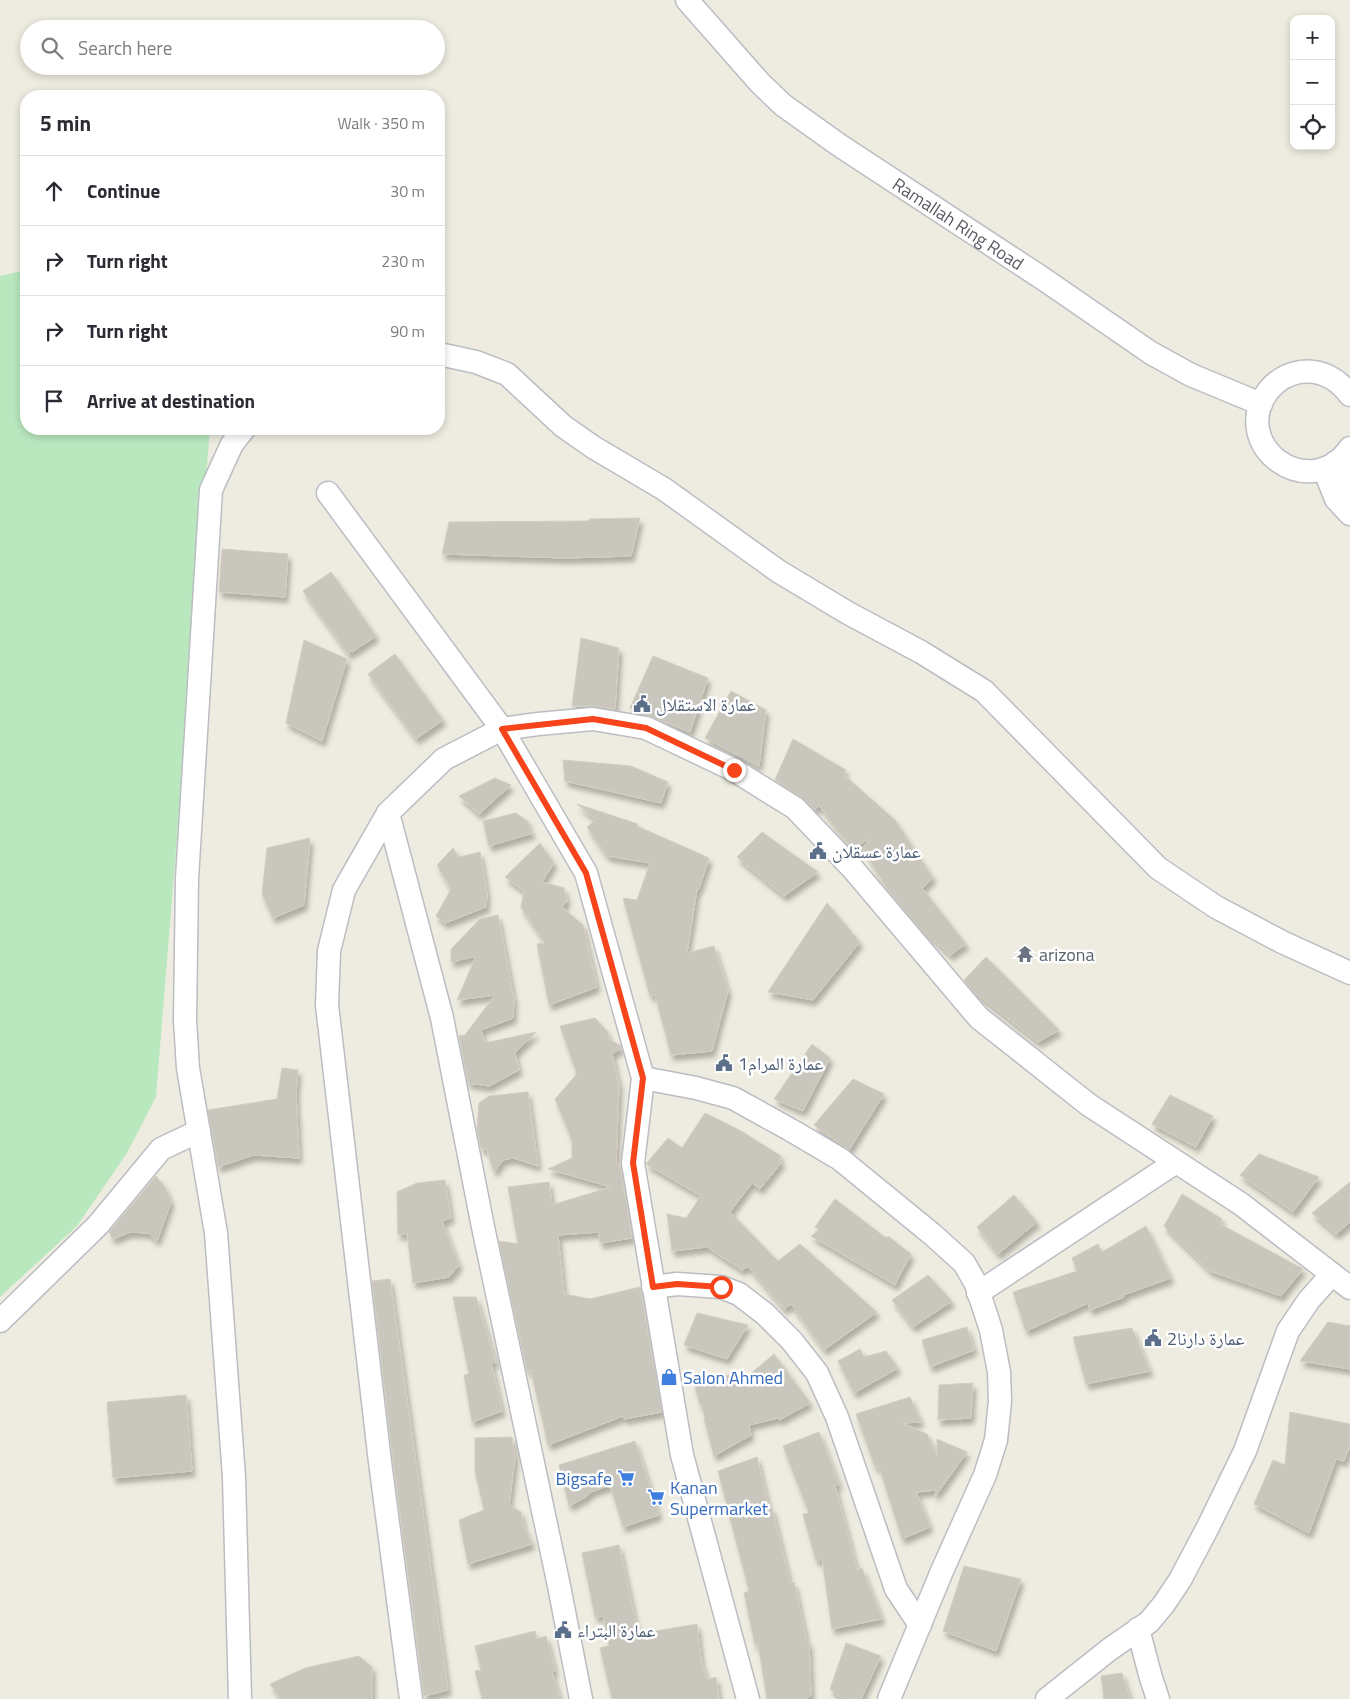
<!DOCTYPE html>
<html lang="en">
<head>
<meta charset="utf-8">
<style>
	:root { --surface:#fff; --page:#f7f7f7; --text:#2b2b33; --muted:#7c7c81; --line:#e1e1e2 }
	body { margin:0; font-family:"Titillium Web","Noto Naskh Arabic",sans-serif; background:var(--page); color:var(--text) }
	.controls { position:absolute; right:15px; top:15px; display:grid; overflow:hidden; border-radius:10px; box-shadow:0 2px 8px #0003 }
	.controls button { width:45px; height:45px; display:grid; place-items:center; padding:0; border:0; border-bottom:1px solid var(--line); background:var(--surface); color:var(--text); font:25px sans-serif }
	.stop { position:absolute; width:15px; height:15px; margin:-11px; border:4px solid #f8441b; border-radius:50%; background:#fff }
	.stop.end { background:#f8441b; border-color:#fff; box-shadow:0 1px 5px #0008 }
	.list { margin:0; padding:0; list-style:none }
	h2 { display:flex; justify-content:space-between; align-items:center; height:65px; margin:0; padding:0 20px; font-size:21px }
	h2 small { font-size:16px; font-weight:400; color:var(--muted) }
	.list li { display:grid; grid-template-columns:32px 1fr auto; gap:15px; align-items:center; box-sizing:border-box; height:70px; padding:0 20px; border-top:1px solid var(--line) }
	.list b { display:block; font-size:19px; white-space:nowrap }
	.list em { font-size:16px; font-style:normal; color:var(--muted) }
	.icon { flex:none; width:28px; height:28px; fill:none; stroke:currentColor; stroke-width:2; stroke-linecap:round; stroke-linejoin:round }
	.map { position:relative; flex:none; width:1350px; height:1699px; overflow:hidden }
	.search { position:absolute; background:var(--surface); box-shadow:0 2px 8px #0003; left:20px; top:20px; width:425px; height:55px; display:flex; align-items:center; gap:12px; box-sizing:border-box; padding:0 18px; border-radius:28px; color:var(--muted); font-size:19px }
	.panel { position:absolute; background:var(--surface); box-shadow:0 2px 8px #0003; left:20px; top:90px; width:425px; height:345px; border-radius:20px }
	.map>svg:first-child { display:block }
</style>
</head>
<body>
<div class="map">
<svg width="1350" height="1699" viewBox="0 0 1350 1699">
	<defs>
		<filter id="shadow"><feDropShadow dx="3" dy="5.5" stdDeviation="2.5" flood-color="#0004"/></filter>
	</defs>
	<rect width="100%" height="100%" fill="#eeece0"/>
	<path fill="#b9e8bf" d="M26,270V429H210L156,1097L127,1153L77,1226L0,1297V276Z"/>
	<path fill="#c8c6bd" stroke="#d3cebe" filter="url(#shadow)" d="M640,518L631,556L567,558L442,554L449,522L589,521V519Z
		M222,549L288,554L285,597L219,592Z
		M331,572L376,636L352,652L350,650L349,655L303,591Z
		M581,638L619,648L615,709L595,706H572Z
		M304,640L347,659L322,741L286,723Z
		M395,654L443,720L416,739L368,674Z
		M653,656L708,678L690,732L630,708Z
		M731,691L766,710L759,766L705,738Z
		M793,739L846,770L843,774L895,820L933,878L922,888L966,944L950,955L919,927L887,889L863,848L870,838L852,849L819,805L815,810L802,797L775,780Z
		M563,760L631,766L668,782L661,803L565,781Z
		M495,778L511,785L479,814L459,796Z
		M577,804L638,824L637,826L709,858L699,889H697L687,953L714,946L728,991L712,1051L671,1055L655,994L650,996L623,898L637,900L650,863L607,856L587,827L596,820Z
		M516,813L529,822L527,825L533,833L489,846L483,821Z
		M762,832L818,872L784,896L737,857Z
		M310,838L304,905L273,918L262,894L267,848Z
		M540,843L554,863L542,882L564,888L567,901L562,907L583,925L597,987L549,1005L537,944L545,943L521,907L524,891L505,877Z
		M453,848L459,857L480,852L487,895L486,907L445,923L436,916L451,889L437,865Z
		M827,903L860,942L813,1000L768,992Z
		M498,915L514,1000L513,1018L481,1030L485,1043L536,1032L515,1053L519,1070L489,1086L468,1083L459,1036L465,1035L495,995L457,1000L476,956L451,962V949L480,919Z
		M986,957L1059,1030L1038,1042L973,991L964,980Z
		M595,1018L607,1031L609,1039L621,1046V1048L612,1054L619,1085L616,1163L620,1165L632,1238L600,1243L599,1232L558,1235L564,1294L590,1299L640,1287L662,1412L624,1419L623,1416L548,1445L531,1371H527L499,1241L518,1244L508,1187L549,1182L552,1205L611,1187L548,1169L572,1158V1140L555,1099L577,1074L560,1026Z
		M812,1044L830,1058L803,1111L774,1099Z
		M282,1068L298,1070L296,1093L299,1158L254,1155L218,1167L208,1110L277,1099Z
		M853,1079L884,1094L849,1150L814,1125Z
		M528,1092L538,1166L513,1158L503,1160L494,1172L487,1150L481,1148L477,1129L479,1103L489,1096Z
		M1170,1095L1213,1116L1196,1147L1152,1124Z
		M705,1113L741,1131L781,1156L779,1161L782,1162L760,1189L752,1183L730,1212L778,1261L800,1244L877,1312L824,1350L791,1304L784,1309L748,1266L742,1270L707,1247L672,1251L667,1214L686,1218L701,1196L646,1164L668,1138L682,1148Z
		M1259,1154L1319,1177L1293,1212L1240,1175Z
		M156,1176L165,1187L171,1202L157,1241L148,1233L130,1232L113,1239L109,1232Z
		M445,1180L451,1218L442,1221L459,1265L449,1277L413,1283L407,1233L398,1235L397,1192L417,1183Z
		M1350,1182V1222L1336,1234L1312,1213Z
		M1182,1194L1222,1219L1220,1224L1303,1269L1281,1296L1210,1271L1164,1226Z
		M1014,1195L1037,1222L998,1254L977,1227Z
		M835,1199L886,1238L888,1236L911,1254L895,1285L811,1236L819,1230L815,1227Z
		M1146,1226L1171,1278L1123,1295L1124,1297L1090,1310L1088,1303L1026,1331L1013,1292L1077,1271L1072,1258L1098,1244L1102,1252Z
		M928,1275L952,1301L913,1327L892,1300Z
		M390,1279L448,1690L424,1696L393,1460L372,1281Z
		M453,1297H476L496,1363L491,1362L502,1411L472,1422L464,1375L469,1374Z
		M697,1313L748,1325L727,1359L684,1345Z
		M1328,1322L1350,1326V1369L1300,1361Z
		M967,1327L974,1350L930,1367L922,1340Z
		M1132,1328L1150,1371L1086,1384L1073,1337Z
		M860,1349L864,1357L886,1351L898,1368L854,1393L838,1361Z
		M774,1354L810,1403L779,1420L778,1418L749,1425L751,1435L714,1456L704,1419H705L702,1405H700L694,1383L729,1375L736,1386Z
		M973,1383L971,1418L938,1420L939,1385Z
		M186,1395L192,1471L113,1478L107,1402Z
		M910,1397L921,1422L902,1423L927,1434L937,1456V1439L967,1452L935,1497L936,1490L916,1492L930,1527L902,1539L879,1466L875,1467L856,1414Z
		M1290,1412L1350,1424V1446L1344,1461L1336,1459L1309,1533L1254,1504L1273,1460L1285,1465Z
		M819,1432L839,1484L835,1486L857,1570L862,1568L882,1619L832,1629L822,1559L816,1561L803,1514L809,1513L783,1446Z
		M512,1437L515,1458L509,1505L521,1512L523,1524L532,1544L468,1564L459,1520L484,1510L475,1471V1438Z
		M635,1441L659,1515L623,1527L610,1485L591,1492L586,1497L569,1506L559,1465Z
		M757,1457L769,1509L772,1508L790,1583L794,1582L807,1643L809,1642L811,1695L806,1699H767L758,1644L755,1645L744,1593L749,1591L718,1471Z
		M619,1545L638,1634L697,1624L701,1660L707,1680L716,1677L719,1699H612L600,1648L609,1646L603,1616L595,1617L582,1553Z
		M964,1566L1021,1579L996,1651L943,1631Z
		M535,1631L537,1639L546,1636L555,1671L552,1672L560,1699H482L475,1671L481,1670L475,1646Z
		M846,1643L881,1656L861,1699H843L830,1689Z
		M359,1656L372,1667V1699H281L270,1684L305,1668Z
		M1122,1673L1130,1699H1104L1101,1676Z"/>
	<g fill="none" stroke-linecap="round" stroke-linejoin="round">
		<g stroke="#bbbdc3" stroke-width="25">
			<g id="minor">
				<path id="s1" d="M687,0L760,83L783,105L839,145L1042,278L1151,353L1191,375L1261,404"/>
				<path d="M439,354L476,362L507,374L563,426L593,447L664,489L778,571L848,613L921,652L984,691L1158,868L1216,907L1282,942L1350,973"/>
				<path d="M1350,395C1338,379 1321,369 1300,372C1288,374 1276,381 1268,391C1228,446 1310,505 1350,448"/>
				<path d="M1336,462L1350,488"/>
				<path d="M1324,469L1336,499L1350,514"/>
				<path d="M328,493L502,729L586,873L643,1078L633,1163L682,1455L748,1699"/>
				<path d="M388,813L344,890L329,951L327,1005L380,1462L411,1699"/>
				<path d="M643,1078L696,1088L733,1098L789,1129L840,1159L933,1235L964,1263L976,1284L991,1330L999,1372L1000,1401L996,1440L985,1475L942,1571L889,1699"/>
				<path d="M653,1287L677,1284L721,1287L739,1294L765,1314L792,1341L817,1373L837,1417L896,1589L920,1625"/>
				<path d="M978,1293L1176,1162"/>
				<path d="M0,1321L98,1225L161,1149L199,1131"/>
				<path d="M1138,1629L1151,1678L1158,1699"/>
				<path d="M240,1699L234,1477L216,1233L188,1068L185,1020L187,879L211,490L232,444L244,429"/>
				<path d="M581,1699L559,1586L483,1227L442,1018L388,813L444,759L502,729L538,724L593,719L646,728L734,770L795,808L853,869L979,1018L1089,1105L1241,1204L1350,1288"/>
				<path d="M1047,1699L1110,1649L1149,1622L1164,1604L1180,1580L1208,1527L1245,1451L1288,1331L1309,1300L1332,1274"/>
			</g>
		</g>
		<use href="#minor" stroke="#fff" stroke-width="22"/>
	</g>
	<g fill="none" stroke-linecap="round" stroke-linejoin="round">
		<path stroke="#f8441b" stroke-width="6" d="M721,1287L677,1284L653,1287L633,1163L643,1078L586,873L502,729L593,719L646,728L734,770"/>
	</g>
	<defs>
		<g id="civic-bare" transform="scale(1.35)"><path d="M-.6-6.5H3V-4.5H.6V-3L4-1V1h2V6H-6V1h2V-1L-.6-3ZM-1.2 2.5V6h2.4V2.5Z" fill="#5c6f8a" stroke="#fff" stroke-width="2.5" paint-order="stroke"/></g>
		<g id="temple-bare" transform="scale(1.35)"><path d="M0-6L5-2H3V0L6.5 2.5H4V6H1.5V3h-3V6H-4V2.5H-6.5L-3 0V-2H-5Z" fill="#6b7280" stroke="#fff" stroke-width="2.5" paint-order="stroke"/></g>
		<g id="shop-bare" transform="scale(1.35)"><path d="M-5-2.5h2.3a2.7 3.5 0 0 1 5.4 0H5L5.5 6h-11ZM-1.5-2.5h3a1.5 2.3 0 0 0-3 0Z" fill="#3f7fe0" stroke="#fff" stroke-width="2.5" paint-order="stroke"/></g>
		<g id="supermarket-bare" transform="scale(1.35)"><path d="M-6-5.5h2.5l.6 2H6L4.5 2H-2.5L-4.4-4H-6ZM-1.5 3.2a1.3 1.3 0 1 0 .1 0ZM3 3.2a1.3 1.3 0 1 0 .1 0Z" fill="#3f7fe0" stroke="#fff" stroke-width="2.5" paint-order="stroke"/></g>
	</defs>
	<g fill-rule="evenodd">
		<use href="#civic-bare" x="642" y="704"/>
		<use href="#civic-bare" x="818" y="851"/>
		<use href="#temple-bare" x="1025" y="954"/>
		<use href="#civic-bare" x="724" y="1063"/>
		<use href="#civic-bare" x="1153" y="1338"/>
		<use href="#shop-bare" x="669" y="1377"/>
		<use href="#supermarket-bare" x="626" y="1478"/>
		<use href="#supermarket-bare" x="656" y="1497"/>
		<use href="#civic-bare" x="563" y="1630"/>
	</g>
	<g text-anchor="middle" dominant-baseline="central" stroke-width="5" stroke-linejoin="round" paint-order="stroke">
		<g font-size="18" fill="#595c63" stroke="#fff">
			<text stroke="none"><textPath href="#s1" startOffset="354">Ramallah Ring Road</textPath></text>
		</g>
		<g font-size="18" fill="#4e5e75" stroke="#fff" text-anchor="start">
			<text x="656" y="704">عمارة الاستقلال</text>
			<text x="832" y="851">عمارة عسقلان</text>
			<text x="738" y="1063">عمارة المرام1</text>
			<text x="1167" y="1338">عمارة دارنا2</text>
			<text x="577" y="1630">عمارة البتراء</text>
		</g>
		<g font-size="18" fill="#5b616d" stroke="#fff" text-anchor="start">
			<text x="1039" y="954">arizona</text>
		</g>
		<g font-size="18" fill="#366cbe" stroke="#fff" text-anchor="start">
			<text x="683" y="1377">Salon Ahmed</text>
			<text x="612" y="1478" text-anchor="end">Bigsafe</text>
			<text x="670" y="1487">Kanan<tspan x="670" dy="21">Supermarket</tspan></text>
		</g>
	</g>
</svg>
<div class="controls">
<button>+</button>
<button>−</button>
<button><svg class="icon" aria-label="locate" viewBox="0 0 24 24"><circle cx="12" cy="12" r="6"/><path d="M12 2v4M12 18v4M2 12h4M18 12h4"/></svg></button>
</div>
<div class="stop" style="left:721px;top:1287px"></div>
<div class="stop end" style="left:734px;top:770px"></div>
<div class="search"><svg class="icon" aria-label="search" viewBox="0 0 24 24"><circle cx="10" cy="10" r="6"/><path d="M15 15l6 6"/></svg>Search here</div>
<section class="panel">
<h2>5 min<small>Walk · 350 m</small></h2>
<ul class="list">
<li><svg class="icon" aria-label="ahead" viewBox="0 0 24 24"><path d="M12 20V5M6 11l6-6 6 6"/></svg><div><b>Continue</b></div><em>30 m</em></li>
<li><svg class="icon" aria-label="right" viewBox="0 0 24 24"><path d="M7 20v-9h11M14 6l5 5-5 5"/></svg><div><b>Turn right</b></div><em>230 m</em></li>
<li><svg class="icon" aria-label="right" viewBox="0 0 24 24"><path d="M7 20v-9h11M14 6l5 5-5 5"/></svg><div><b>Turn right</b></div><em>90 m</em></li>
<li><svg class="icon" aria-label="arrive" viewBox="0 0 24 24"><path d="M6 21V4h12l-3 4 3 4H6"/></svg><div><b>Arrive at destination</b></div></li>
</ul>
</section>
</div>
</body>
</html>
